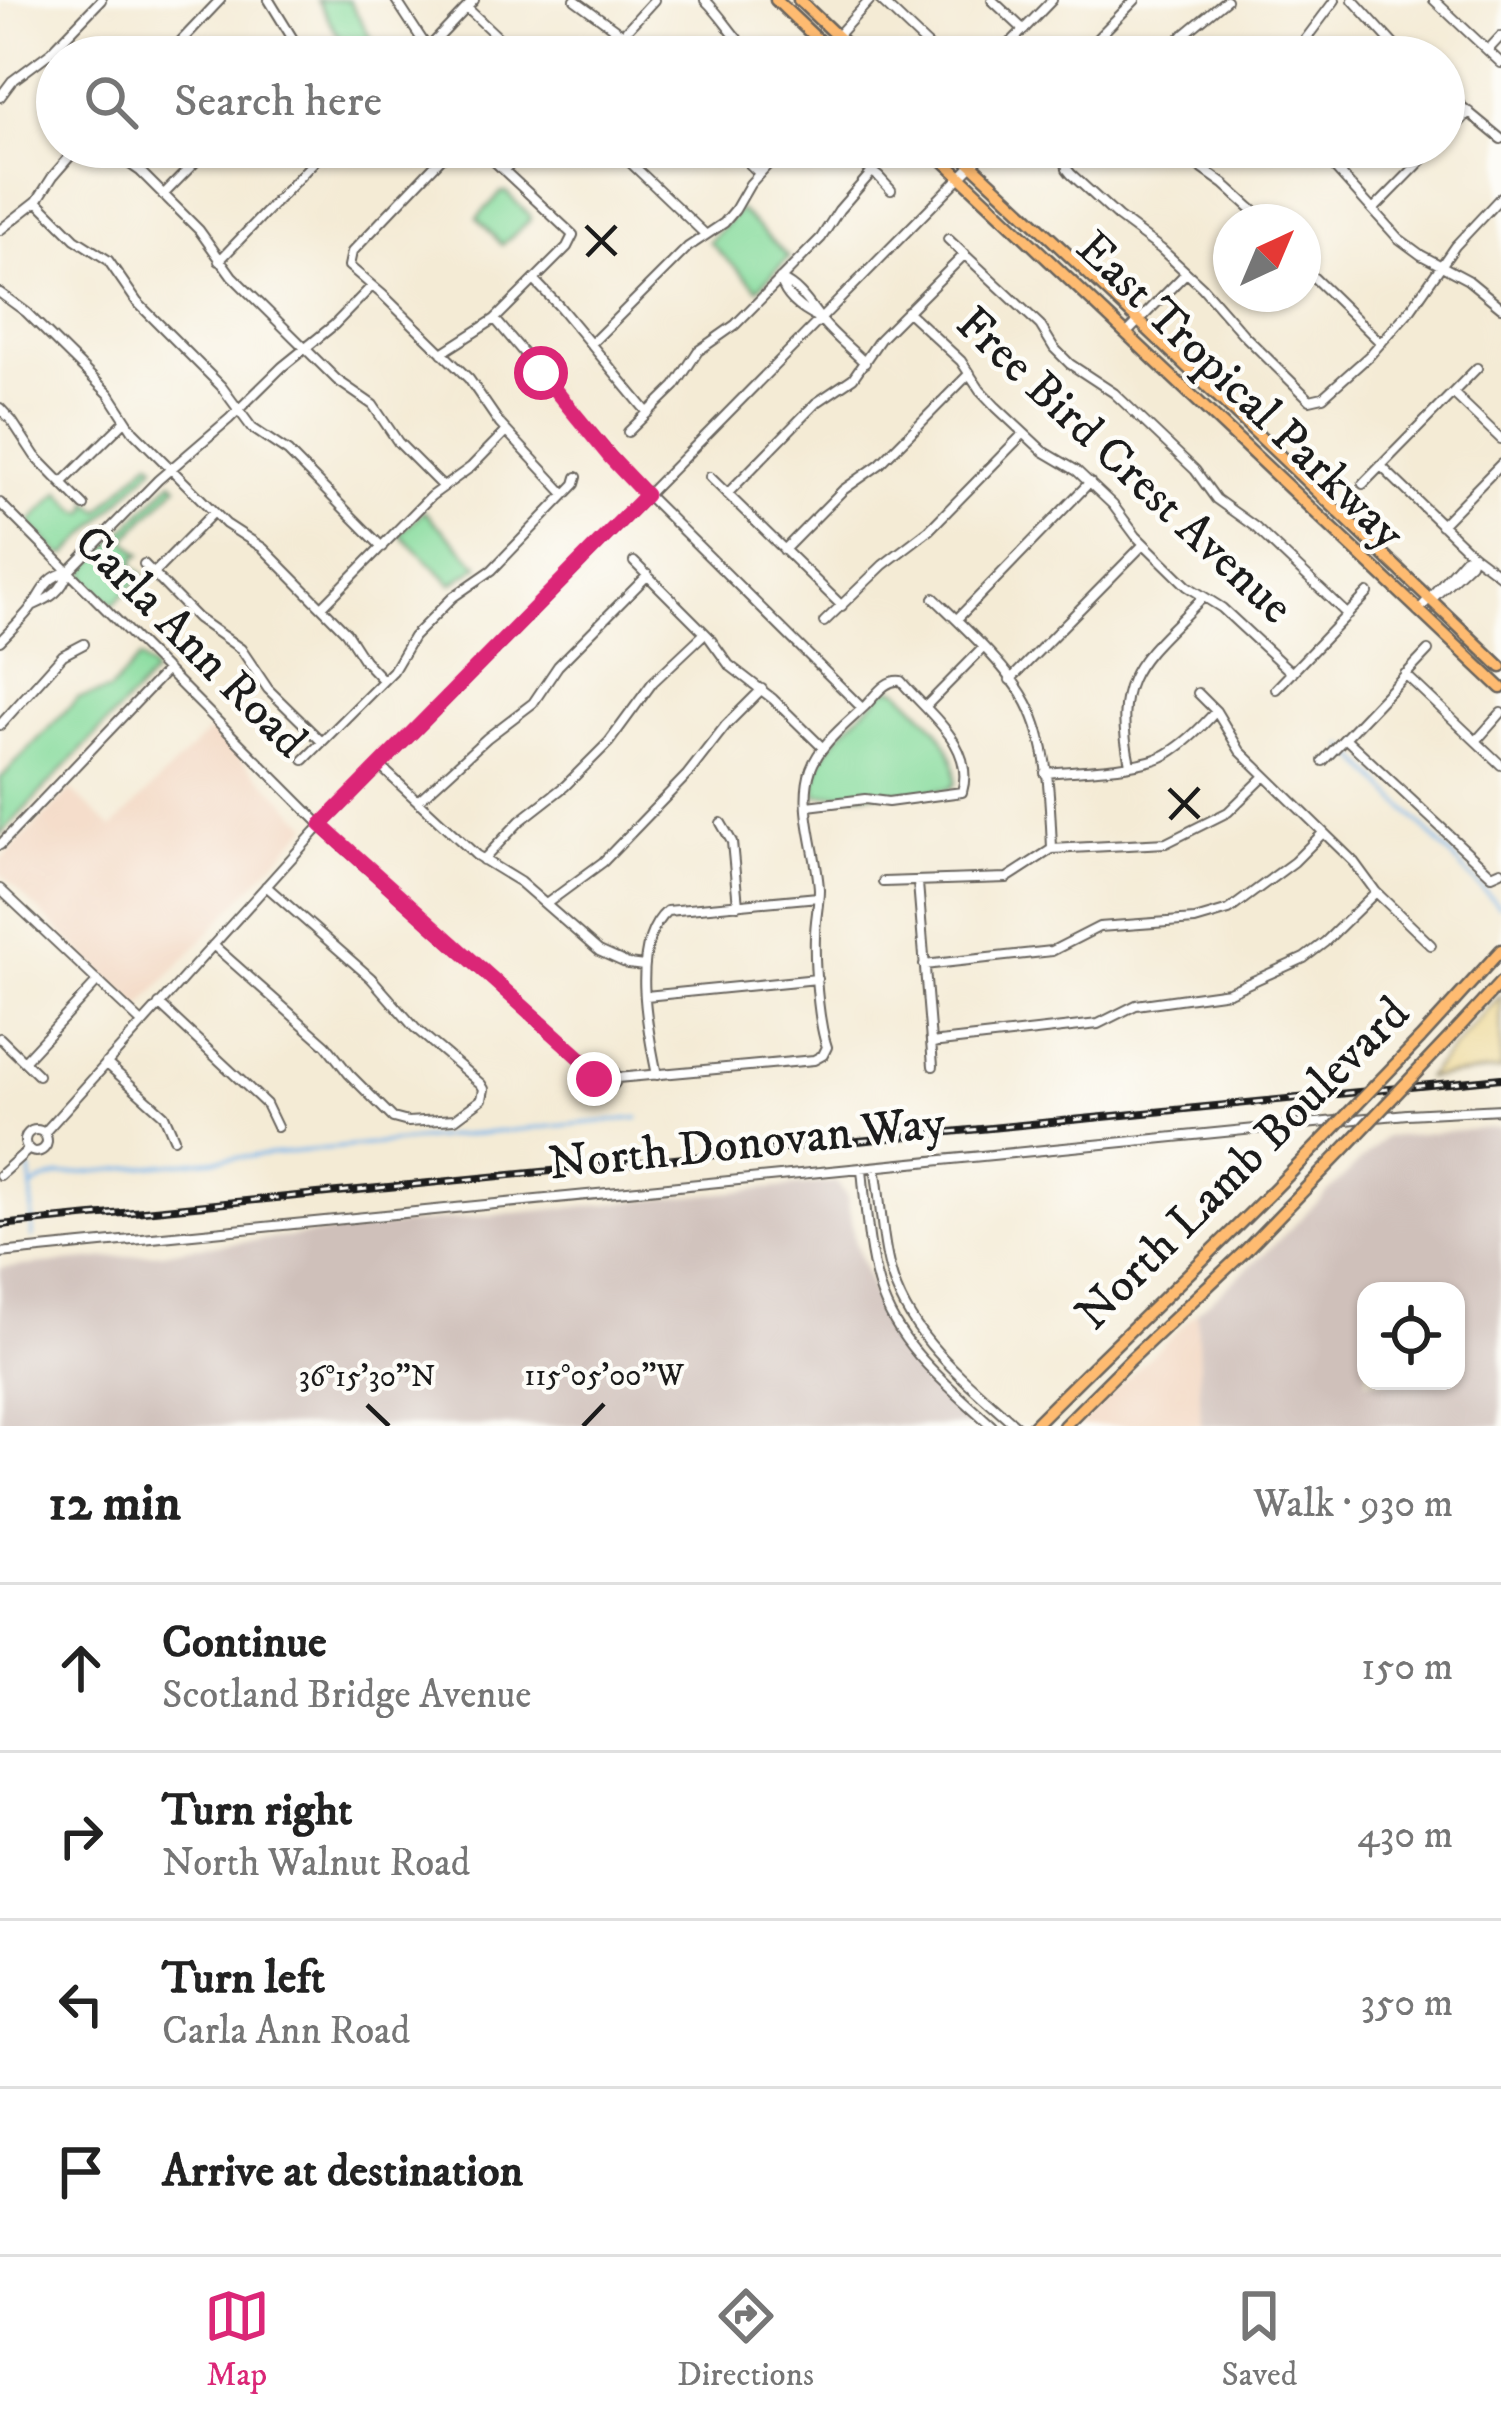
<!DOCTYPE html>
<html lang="en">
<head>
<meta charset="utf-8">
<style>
	:root { --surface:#fff; --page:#f2f2f2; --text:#222; --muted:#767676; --line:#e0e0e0; --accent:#db2777 }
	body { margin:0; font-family:"IM FELL DW Pica",serif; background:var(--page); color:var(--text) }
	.controls { position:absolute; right:36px; bottom:36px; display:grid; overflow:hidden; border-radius:24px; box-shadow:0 3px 9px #0004 }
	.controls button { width:108px; height:108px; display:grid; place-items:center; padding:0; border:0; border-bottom:3px solid var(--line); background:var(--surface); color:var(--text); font:60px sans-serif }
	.compass { position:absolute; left:1213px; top:204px; width:108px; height:108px; border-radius:50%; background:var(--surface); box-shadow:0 3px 9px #0004; rotate:44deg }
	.stop { position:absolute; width:36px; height:36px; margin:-27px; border:9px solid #db2777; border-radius:50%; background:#fff }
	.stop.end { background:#db2777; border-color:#fff; box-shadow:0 3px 12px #0008 }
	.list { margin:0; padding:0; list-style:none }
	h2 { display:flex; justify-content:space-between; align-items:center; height:156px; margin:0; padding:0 48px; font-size:51px }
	h2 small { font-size:39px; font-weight:400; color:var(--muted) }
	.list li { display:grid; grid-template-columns:78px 1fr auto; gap:36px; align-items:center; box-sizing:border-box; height:168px; padding:0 48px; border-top:3px solid var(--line) }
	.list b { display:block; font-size:45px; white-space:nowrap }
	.list p { margin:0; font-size:39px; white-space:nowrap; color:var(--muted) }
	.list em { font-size:39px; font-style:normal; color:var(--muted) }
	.icon { flex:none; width:66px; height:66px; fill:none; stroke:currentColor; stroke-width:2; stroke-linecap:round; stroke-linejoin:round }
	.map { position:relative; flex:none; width:1501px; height:1426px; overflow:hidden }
	.search { position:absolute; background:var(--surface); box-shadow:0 3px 9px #0004; left:36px; right:36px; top:36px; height:132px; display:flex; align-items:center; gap:30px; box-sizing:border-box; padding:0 42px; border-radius:66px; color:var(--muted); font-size:45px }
	.sheet { height:828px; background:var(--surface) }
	nav { display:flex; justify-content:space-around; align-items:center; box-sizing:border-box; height:168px; border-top:3px solid var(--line); background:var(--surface); font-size:33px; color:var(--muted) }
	nav a { display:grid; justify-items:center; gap:6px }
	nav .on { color:var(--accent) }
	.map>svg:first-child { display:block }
</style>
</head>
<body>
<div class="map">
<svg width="1501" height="1426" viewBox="0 0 1501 1426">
	<rect width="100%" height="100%" fill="#fdfcf7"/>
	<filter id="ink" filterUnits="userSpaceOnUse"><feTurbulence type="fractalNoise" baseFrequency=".00833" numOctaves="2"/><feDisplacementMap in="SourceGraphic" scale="24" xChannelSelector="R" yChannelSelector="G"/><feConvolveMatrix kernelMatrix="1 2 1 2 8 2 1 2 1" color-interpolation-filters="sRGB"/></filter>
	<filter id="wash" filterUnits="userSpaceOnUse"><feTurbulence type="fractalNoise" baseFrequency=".004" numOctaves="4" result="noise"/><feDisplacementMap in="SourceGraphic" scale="48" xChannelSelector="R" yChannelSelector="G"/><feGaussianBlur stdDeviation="2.7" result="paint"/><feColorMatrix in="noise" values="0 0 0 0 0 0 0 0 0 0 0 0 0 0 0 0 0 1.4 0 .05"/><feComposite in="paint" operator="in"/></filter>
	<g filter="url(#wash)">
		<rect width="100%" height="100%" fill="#f4ebd5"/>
		<path fill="#f2d4be" d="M211,729L309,825L139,1008L0,873V861L71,790L112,828Z
			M1197,1312L1201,1426H1078Z"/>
		<path fill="#cfc0ba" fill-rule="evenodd" d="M1501,1127V1426H1201L1197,1312L1264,1254L1385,1137ZM1366,1291H1456V1381H1366Z
			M837,1182L847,1197L855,1242L882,1317L919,1369L972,1426H0V1268L162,1253L190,1248L442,1220Z"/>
		<path fill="#88dc9e" stroke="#527c5d" stroke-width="3" d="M317,0H349L382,57H351Z
			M502,192H506L530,216V220L502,245L477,218Z
			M740,210L789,257L758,289L709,242Z
			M150,460L155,465L67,555L60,554L29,523L60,492L78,511L84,513L88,510L89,502L100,511Z
			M172,481L177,486L125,539L141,554L136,557L133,565L143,575L113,605L85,578L86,570Z
			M424,511L479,566L452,584L400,534Z
			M140,658L152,669L153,675L0,835V779L78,698L109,691Z
			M891,688L899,690C926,718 958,741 955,784L949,789L903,793L817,795C806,754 861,715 887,689Z"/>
		<path fill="#eeda9e" stroke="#857b5d" stroke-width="3" d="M1501,995V1070L1426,1078Z"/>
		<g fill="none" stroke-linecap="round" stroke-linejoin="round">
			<path stroke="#79b6eb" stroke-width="3" d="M1345,746L1499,906
				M30,1170L32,1187
				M32,1238V1188L40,1182L60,1175L638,1118"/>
		</g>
	</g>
	<g filter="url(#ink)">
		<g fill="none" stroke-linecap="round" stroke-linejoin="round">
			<g stroke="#68645d" stroke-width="12">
				<path id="minor" d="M269,0L304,57
					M396,0L428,49
					M575,0L630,40L640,57
					M705,0C724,18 735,41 755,57
					M880,0L940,57
					M992,0L1024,30
					M1353,0L1405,57
					M1434,0L1501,63
					M467,8L503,42L512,57
					M1183,35L1206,57
					M837,36L870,0
					M1488,50L1501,36
					M170,57L181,41L220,0
					M420,57L474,0
					M602,57L654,0
					M997,57L1052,0
					M1079,57L1135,0
					M1161,57L1174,43L1226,0
					M1288,57L1305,40L1335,0
					M1444,92L1501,139
					M0,97L12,81L51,52L101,0
					M1444,138L1469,112
					M105,147L140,171L199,230L232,276L337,380L373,405L398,442L443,487
					M452,147L352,252L349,266L383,295L469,379L500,424L565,494
					M614,147L706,235
					M732,147L759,173
					M840,147L879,177L891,190
					M1078,147L1066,161L1067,169L1071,174L1118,217L1161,249L1202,287L1243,334L1310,400L1323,397L1370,355L1411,309L1455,246L1501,197
					M1172,147L1224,184L1266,222
					M1316,147L1398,238L1421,255L1468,280L1501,307
					M504,170L526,147
					M163,195L210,147
					M37,201L75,239L108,260L137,302L221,386L252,428L288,452L382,547
					M1373,210L1435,147
					M0,230L37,201L53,176L78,147
					M948,239L1040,325L1054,348L1070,364L1114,393L1195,470L1216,499L1255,527L1348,615
					M219,261L328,147
					M1303,267L1381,343
					M780,279C800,288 809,304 822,321C834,336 851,349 865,363
					M534,280L559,306L648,413
					M781,281C786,299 803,311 820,319
					M0,293L26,312L109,394L133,431L226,524L263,548L346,632L364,660L383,680
					M907,311L961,361L980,390L996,407L1043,451L1077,471L1113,505L1136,536L1187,586L1222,608L1292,673
					M495,319L624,472L862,708
					M1127,333L1186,273
					M591,344L688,247L724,223L735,210L750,184L784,147
					M442,353L495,319L567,247L573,235L479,147
					M1453,393L1501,439
					M0,408L12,421L35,456L84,506
					M628,432L675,386L698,351L735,325L821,238L839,210L872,172
					M1381,466L1473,555L1501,576
					M710,477L842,606
					M62,483L125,421
					M1363,484L1477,368
					M727,494L816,403L853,378L880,339L965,254
					M0,503L330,834L596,1072
					M1441,525L1501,464
					M784,550L843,490L880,464L970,373
					M634,562L708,636L729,665L773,699L823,748
					M144,564L197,618L241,649L268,689L322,742
					M154,573L214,512
					M1435,596L1470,563L1473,555
					M934,598C963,626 1009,668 1027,703C1049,745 1050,802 1052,849
					M34,605C51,598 63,590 68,572L158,480L229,419L282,367L334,325L372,286
					M322,607L431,496L471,467L506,431
					M1418,611L1465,558L1473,555
					M957,619L1090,482
					M824,622L883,565L929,530L1024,433
					M0,641C10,631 21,620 30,609C42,594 45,577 67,572
					M1405,674L1501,765
					M1010,680L1144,544
					M1276,689L1368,593
					M1198,693L1216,711L1240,751L1354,862L1376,892L1431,945
					M925,707L983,648
					M0,725L63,655L84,644
					M1345,738L1492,875L1501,871
					M1476,741L1501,713
					M304,760L393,671L413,637L453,597L492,570L575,484L577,477
					M1323,761L1428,651
					M1130,764C1110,672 1145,658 1203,597
					M380,766L476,855L520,882L599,951L628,964L644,966
					M1045,773C1076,770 1142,769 1167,754C1186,743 1201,728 1216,711
					M418,801L487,738L533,703L558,666L648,575
					M721,823L732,842L738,905
					M0,845L167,670
					M483,860L520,821L565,786L609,742L653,682L705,633
					M883,882L1007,878L1052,849L1166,843L1228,812L1264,777
					M918,883L933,1066
					M0,889L142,1023
					M546,904L603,862L687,775L726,725L762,689
					M213,945L326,1045L349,1074L393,1118L408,1122L455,1119L482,1099L484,1089L481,1084L415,1028L371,978L266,886
					M924,965L1052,951L1099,927L1195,920L1229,910L1294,862L1322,834
					M646,996L817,979
					M159,1004L266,1104L277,1127
					M0,1038L38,1075
					M931,1043L1098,1024L1136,1005L1229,992L1304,958L1325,942L1376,892
					M24,1061L98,981
					M106,1063L164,1115L174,1138
					M594 1078a11 11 0 1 1 22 0a11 11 0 1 1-22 0Z
					M657,1075C648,1031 629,944 667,911L818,897
					M617,1078L814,1060L823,1055L827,1047C818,1022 814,963 815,936C815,920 819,905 819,889C817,851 798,807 811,769C820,744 846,724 865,706C876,695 885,679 901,681C927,713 976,745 962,792L888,802L865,799L808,806
					M25 1141a11 11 0 1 1 22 0a11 11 0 1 1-22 0Z
					M44,1133L315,832L990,147
					M875,1167C881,1201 881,1236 890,1269C908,1338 966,1380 1016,1426
					M862,1169C866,1209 868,1251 880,1289C898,1347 949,1386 992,1426
					M0,1175L29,1149
					M0,1253L1407,1114L1501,1109"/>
			</g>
			<g stroke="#68645d" stroke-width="15">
				<path id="major" d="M776,0L836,57
					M799,0L859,57
					M929,147L1501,688
					M953,147L1139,321L1501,667
					M1451,1036L1501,982
					M1420,1039L1501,950
					M1033,1426C1124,1334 1219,1247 1309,1154
					M1064,1426L1131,1359L1244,1252L1342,1151"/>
			</g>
			<use href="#minor" stroke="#fff" stroke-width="8"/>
			<use href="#major" stroke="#febb71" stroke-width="10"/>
			<g stroke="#1c1c1c" stroke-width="8">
				<path id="rail" d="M0,1225L1501,1078"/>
			</g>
			<use href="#rail" stroke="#fdfcf7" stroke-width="3" stroke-dasharray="9" stroke-linecap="butt"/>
			<g stroke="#68645d" stroke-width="15" stroke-linecap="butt">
				<path id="major-bridge" d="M1342,1151L1451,1036
					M1309,1154L1420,1039"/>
			</g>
			<use href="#major-bridge" stroke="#febb71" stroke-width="10"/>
		</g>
	</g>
	<g fill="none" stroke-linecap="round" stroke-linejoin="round" filter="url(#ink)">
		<path stroke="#db2777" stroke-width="15" d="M541,373L610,457L646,495L321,825L596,1072L594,1079"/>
	</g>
	<path fill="none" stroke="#1c1c1c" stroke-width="4.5" d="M586,226L616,255M587,256L616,226M1169,789L1199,818M1170,819L1199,788M367,1405L389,1426M583,1426L604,1404"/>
	<g text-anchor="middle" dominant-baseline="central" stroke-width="9" stroke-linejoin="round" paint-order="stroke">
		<g font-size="48" fill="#1c1c1c" stroke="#fdfcf7">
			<text transform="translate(1240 391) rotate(44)">East Tropical Parkway</text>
			<text transform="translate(1124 466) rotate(43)">Free Bird Crest Avenue</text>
			<text transform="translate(190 642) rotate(45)">Carla Ann Road</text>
			<text transform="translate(747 1144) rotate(-6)">North Donovan Way</text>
			<text transform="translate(1243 1164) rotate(-45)">North Lamb Boulevard</text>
		</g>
	</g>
	<g font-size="30" text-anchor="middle" fill="#1c1c1c" stroke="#fdfcf7" stroke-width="9" stroke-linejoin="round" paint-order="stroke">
		<text x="604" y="1385">115°05'00"W</text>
		<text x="367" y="1386">36°15'30"N</text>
	</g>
</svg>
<div class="controls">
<button><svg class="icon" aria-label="locate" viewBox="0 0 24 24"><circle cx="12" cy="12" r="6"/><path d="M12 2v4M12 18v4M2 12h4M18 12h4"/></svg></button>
</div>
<svg class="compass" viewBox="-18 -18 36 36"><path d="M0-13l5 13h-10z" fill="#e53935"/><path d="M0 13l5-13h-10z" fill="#767676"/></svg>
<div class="stop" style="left:541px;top:373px"></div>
<div class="stop end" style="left:594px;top:1079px"></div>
<div class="search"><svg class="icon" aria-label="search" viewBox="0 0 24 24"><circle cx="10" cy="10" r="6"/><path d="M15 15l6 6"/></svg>Search here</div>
</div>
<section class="sheet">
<h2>12 min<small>Walk · 930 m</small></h2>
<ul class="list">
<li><svg class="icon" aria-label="ahead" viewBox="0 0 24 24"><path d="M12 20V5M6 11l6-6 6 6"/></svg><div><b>Continue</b><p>Scotland Bridge Avenue</p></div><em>150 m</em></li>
<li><svg class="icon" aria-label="right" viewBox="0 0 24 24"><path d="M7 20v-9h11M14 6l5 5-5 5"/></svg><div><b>Turn right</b><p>North Walnut Road</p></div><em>430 m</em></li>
<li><svg class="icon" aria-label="left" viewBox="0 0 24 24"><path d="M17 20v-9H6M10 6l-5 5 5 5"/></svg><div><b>Turn left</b><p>Carla Ann Road</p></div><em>350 m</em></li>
<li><svg class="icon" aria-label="arrive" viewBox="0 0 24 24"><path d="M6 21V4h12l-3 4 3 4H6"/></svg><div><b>Arrive at destination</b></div></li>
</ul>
</section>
<nav>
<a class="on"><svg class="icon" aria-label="map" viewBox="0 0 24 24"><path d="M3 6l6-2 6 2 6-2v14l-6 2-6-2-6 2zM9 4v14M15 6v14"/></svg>Map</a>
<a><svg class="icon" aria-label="directions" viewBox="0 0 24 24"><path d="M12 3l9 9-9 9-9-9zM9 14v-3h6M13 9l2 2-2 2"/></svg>Directions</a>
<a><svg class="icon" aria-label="saved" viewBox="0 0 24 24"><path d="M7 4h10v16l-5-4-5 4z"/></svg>Saved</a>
</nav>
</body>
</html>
